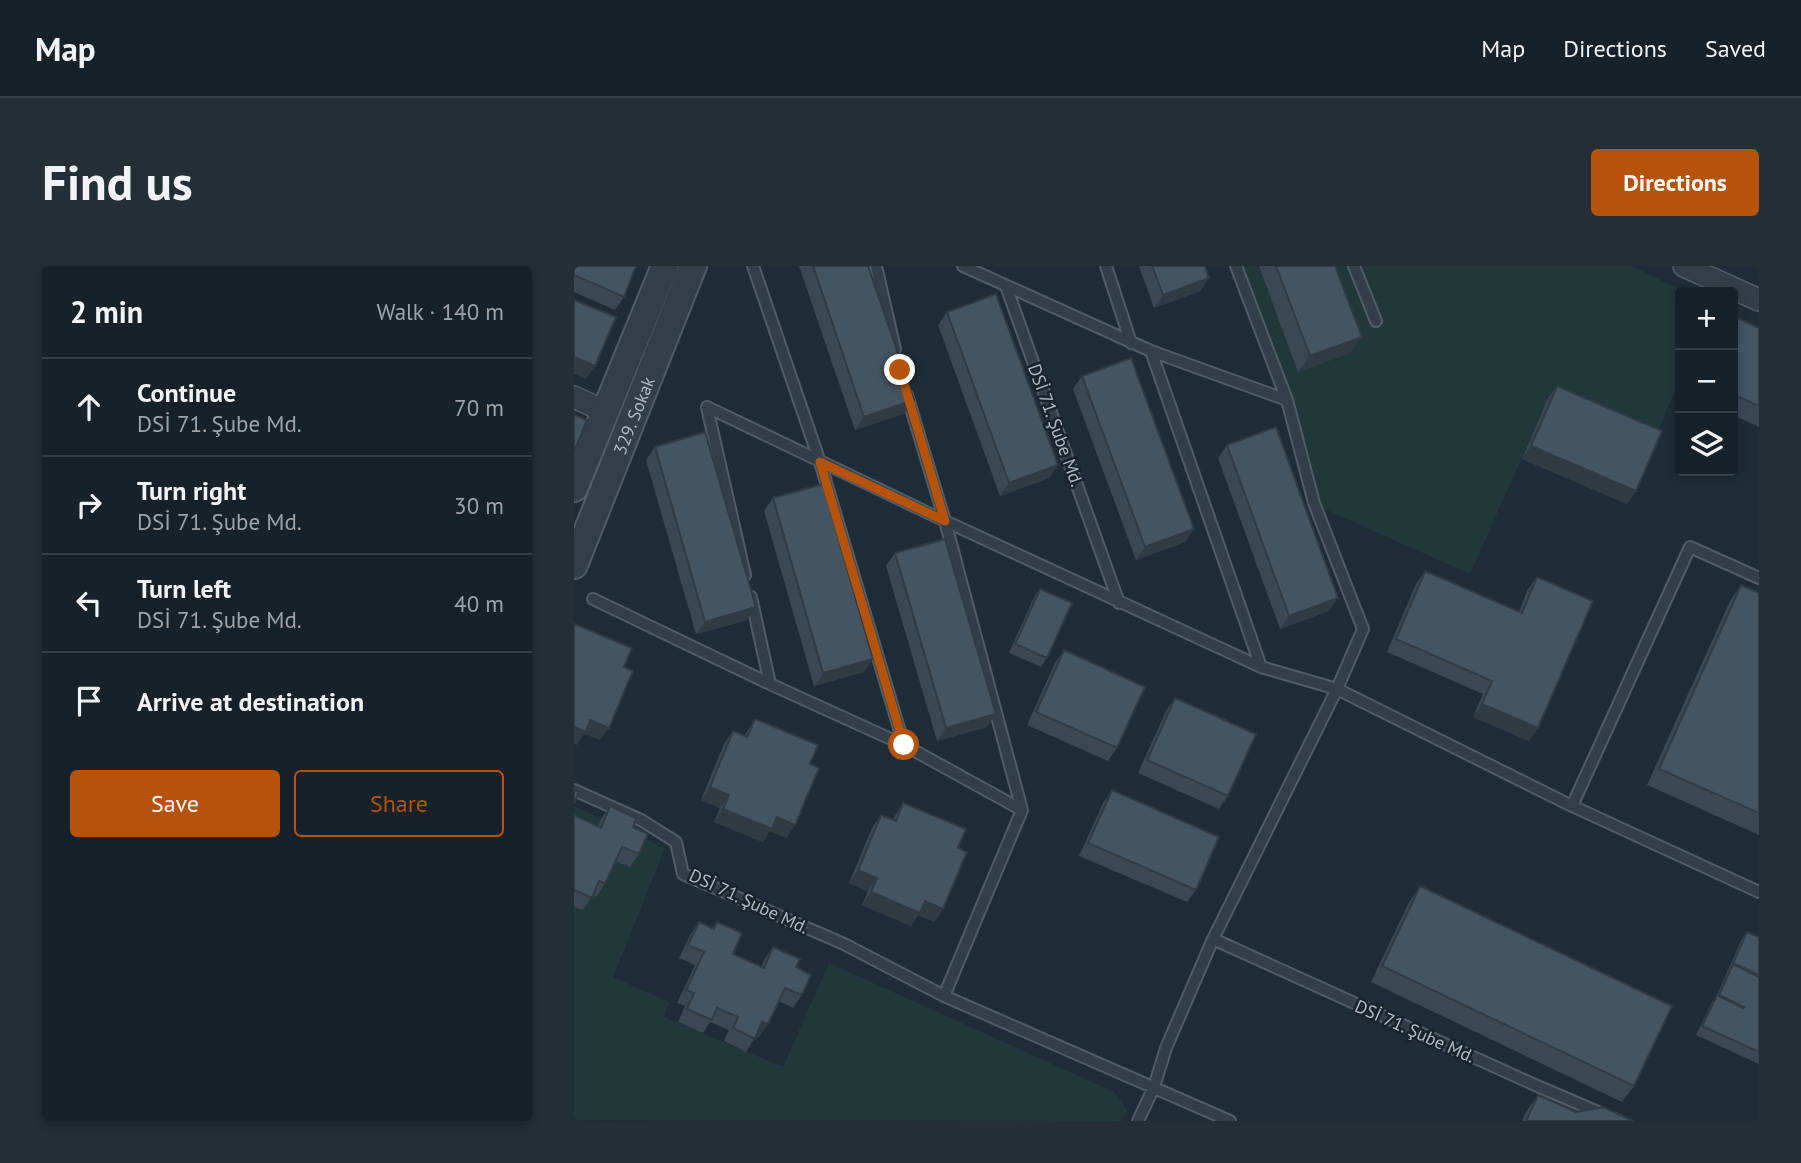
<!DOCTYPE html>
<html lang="en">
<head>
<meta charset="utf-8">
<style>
	:root { --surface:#172129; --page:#242e35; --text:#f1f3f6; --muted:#9ea3a8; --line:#363e46; --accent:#b45309 }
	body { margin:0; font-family:"PT Sans",sans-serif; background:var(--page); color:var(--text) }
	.controls { position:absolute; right:21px; top:21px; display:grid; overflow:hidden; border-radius:7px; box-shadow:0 4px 10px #0003 }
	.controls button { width:63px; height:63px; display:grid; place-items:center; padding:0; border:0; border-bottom:2px solid var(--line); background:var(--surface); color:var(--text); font:35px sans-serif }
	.stop { position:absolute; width:21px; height:21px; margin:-16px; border:5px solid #b45309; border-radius:50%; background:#fff }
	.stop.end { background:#b45309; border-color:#fff; box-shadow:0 2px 7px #0008 }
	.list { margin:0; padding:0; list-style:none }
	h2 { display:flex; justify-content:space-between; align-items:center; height:91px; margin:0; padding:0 28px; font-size:30px }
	h2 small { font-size:23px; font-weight:400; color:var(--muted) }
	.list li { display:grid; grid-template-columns:46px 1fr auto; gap:21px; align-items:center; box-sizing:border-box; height:98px; padding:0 28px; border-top:2px solid var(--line) }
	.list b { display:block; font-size:26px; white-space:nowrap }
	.list p { margin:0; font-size:23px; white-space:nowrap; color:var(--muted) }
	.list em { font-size:23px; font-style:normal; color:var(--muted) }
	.actions { display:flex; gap:14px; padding:21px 28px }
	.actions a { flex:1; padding:16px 0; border:2px solid var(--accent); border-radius:7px; text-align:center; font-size:24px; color:var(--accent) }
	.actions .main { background:var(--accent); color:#fff }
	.icon { flex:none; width:38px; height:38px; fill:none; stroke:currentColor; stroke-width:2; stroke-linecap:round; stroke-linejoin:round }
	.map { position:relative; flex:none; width:1185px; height:855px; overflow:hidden; border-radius:7px }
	header { display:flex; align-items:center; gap:42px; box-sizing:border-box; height:98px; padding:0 35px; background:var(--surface); border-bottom:2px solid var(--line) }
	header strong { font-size:33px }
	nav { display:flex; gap:38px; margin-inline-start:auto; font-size:24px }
	.intro { display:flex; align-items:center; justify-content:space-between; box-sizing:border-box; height:168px; padding:0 42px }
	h1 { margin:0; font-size:49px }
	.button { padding:18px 32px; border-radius:7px; background:var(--accent); color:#fff; font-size:24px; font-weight:700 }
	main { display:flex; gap:42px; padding:0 42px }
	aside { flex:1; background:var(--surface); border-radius:7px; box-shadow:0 4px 10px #0003 }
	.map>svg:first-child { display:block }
</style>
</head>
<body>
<header>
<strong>Map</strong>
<nav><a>Map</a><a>Directions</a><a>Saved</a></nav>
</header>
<div class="intro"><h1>Find us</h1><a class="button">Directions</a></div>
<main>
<aside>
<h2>2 min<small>Walk · 140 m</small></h2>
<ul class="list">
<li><svg class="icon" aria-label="ahead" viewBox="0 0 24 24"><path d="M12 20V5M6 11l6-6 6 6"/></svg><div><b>Continue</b><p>DSİ 71. Şube Md.</p></div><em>70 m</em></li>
<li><svg class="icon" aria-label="right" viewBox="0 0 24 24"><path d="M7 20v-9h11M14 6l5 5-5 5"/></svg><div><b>Turn right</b><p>DSİ 71. Şube Md.</p></div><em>30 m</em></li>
<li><svg class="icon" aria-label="left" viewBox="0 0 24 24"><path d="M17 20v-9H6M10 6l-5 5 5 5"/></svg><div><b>Turn left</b><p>DSİ 71. Şube Md.</p></div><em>40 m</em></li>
<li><svg class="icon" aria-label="arrive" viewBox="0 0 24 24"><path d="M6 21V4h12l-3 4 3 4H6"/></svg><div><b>Arrive at destination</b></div></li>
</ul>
<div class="actions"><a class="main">Save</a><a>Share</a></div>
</aside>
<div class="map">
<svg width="1185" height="855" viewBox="0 0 1185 855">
	<rect width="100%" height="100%" fill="#1f2c37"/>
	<path fill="#213838" d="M659,0H1058L1111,26H1106V113L1079,177L974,133L896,308L746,241Z
		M0,540L91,582L39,711L95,736L90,751L209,801L255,697L540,826L553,844L548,855L0,854Z"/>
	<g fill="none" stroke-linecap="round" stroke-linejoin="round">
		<g stroke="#505c66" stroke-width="14">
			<path id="service" d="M179,0L246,196L330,479
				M302,0L321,83
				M389,0L577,85L713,134
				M532,0L557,77
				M780,0L802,55
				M432,20L545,337
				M577,85L687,401
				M333,129L371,255L448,544
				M133,141L371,255L687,401L763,423L998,540L1185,626
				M133,141L171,309
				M177,331L196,418
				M19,333L196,418L330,479L448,544L370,730
				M0,524L67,554L102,576L109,608L270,678L370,730L656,855
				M998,540L1116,281L1185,312
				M639,673L961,819L1045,855
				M564,855L580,821L592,782L639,673L763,423L789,363L740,237L713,134L662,0"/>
		</g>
		<g stroke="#505c66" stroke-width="24">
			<path id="minor" d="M1110,0L1185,34
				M0,131L32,146"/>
		</g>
		<g stroke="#505c66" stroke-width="30">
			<g id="tertiary">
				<path d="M0,222L91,0"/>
				<path id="s1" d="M0,299L119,0"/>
			</g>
		</g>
		<use href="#service" stroke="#333e48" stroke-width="10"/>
		<use href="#minor" stroke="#333e48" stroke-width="21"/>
		<use href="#tertiary" stroke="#333e48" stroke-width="26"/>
	</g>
	<path fill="#3b4853" d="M0,0L50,31L41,44L0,26Z
		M225,0H294L340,134L331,147L281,164Z
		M565,0H631L626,25L580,42Z
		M685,0H761L776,87L724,106Z
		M373,46L475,212L426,230L364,59Z
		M1159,50L1185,62V161L1159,149Z
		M508,110L611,276L562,294L499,123Z
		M1106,113V126L1101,124Z
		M983,120L1062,225L1053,238L948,193L974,132Z
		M653,179L755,345L706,363L644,192Z
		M81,181L182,341L173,354L122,368L72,194Z
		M199,232L299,393L290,406L240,420L190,245Z
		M321,287L413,461L363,475L312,300Z
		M851,305L945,345L954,323L963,311L955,475L899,451L909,428L813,386L842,318Z
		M1167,319L1185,327V569L1073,519L1156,335Z
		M466,323L473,392L467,401L435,387L460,331Z
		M490,384L543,482L534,495L453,459L481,397Z
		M601,432L654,530L645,543L564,507L592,445Z
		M181,453L236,498L221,559L212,572L196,565L189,576L140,556L146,542L127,534L150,478L159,465L170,470Z
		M538,524L622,624L613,636L505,590L529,537Z
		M329,537L384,582L369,643L360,656L344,649L337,660L288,639L294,625L275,617L298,562L307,549L319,553Z
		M36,540L59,561L65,588L56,601L41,595L31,618L22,631L19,629L9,644L0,641V549L24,560L27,553Z
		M846,620L1060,820L1048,836L797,716L835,636Z
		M125,656L138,662L143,656L159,688L187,701L190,694L199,681L222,701L228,729L219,742L205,735L185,771L182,770L172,786L150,775L155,764L136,756L129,767L104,756L111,740L103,737L121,699L105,692L116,669Z
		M1173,666L1185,671V798L1122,769L1137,738L1141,733L1167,675Z
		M964,829L1002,846L1059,855H948L952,846Z"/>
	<path fill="#303b44" d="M635,12L626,25L580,42L589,29Z
		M788,71L776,87L724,106L736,90Z
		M0,91L21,100L12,113L0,108Z
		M340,134L331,147L281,164L290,151Z
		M957,180L1062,225L1053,238L948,193Z
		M484,199L475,212L426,230L435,217Z
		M620,263L611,276L562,294L571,281Z
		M764,332L755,345L706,363L715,350Z
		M182,341L173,354L122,368L131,356Z
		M299,393L290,406L240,420L249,407Z
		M908,438L964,462L955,475L899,451Z
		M422,448L413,461L363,475L372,462Z
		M16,454L35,462L26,474L10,468L3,479L0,478V461Z
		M136,521L155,529L146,542L127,534Z
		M149,543L203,551L221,559L212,572L196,565L189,576L140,556Z
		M284,604L303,612L294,625L275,617Z
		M297,626L351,635L369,643L360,656L344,649L337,660L288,639Z
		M188,756L194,758L185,771L179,769Z"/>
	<path fill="#455461" stroke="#303b44" stroke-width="2" d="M0,0H62L50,31L0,9Z
		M239,0H294L340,134L290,151Z
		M578,0H631L635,12L589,29Z
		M702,0H761L788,71L736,90Z
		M422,28L484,199L435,217L373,46Z
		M0,34L42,51L21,100L0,91Z
		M1159,50L1185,62V140L1159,128Z
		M557,92L620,263L571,281L508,110Z
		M983,120L1088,165L1062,225L957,180Z
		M0,149L13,154L0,186Z
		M702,161L764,332L715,350L653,179Z
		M131,166L182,341L131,356L81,181Z
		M249,218L299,393L249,407L199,232Z
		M371,273L422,448L372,462L321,287Z
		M851,305L948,347L963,311L1019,335L964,462L908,438L918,415L822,373Z
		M1167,319L1185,327V547L1085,503Z
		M466,323L498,337L473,392L441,378Z
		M0,358L58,382L50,401L59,405L35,462L16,454L12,466L0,461Z
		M490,384L571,421L543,482L462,446Z
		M601,432L682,468L654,530L573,494Z
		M181,453L244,479L236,498L245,502L221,559L203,551L198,563L149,543L155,529L136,521L159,465L173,471Z
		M0,524L5,526L0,538Z
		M538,524L645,571L622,624L514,577Z
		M329,537L392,563L384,582L393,586L369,643L351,635L346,647L297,626L303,612L284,604L307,549L322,555Z
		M36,540L62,552L59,561L74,568L65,588L48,581L31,618L25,615L18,632L0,624V549L27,562Z
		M846,620L1098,740L1060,820L808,700Z
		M125,656L140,663L143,656L168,667L159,688L190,702L199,681L226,693L222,701L237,709L228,729L211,722L194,758L188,756L181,773L159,762L164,751L143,742L138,754L113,743L120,727L112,724L130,686L114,679Z
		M1173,666L1185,671V709L1159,697Z
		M1159,698L1185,711V786L1128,760L1143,729L1169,742L1170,741L1145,729Z
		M964,829L1002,846L1029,841L1059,855H952Z"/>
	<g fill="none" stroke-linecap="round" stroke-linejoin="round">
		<path stroke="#b45309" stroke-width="9" d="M326,104L371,255L246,196L330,479"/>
	</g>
	<g text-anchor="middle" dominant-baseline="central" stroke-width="5" stroke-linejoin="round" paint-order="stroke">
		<g font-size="18" fill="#adb9c5" stroke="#19232c">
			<text stroke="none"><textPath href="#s1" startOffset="161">329. Sokak</textPath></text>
			<text transform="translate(482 159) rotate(70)">DSİ 71. Şube Md.</text>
			<text transform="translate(175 635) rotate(25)">DSİ 71. Şube Md.</text>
			<text transform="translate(841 765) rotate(24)">DSİ 71. Şube Md.</text>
		</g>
	</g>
</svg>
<div class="controls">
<button>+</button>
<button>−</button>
<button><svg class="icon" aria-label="layers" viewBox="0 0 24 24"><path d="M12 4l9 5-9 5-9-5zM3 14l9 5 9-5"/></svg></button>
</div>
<div class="stop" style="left:330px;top:479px"></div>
<div class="stop end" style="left:326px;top:104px"></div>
</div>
</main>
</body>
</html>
